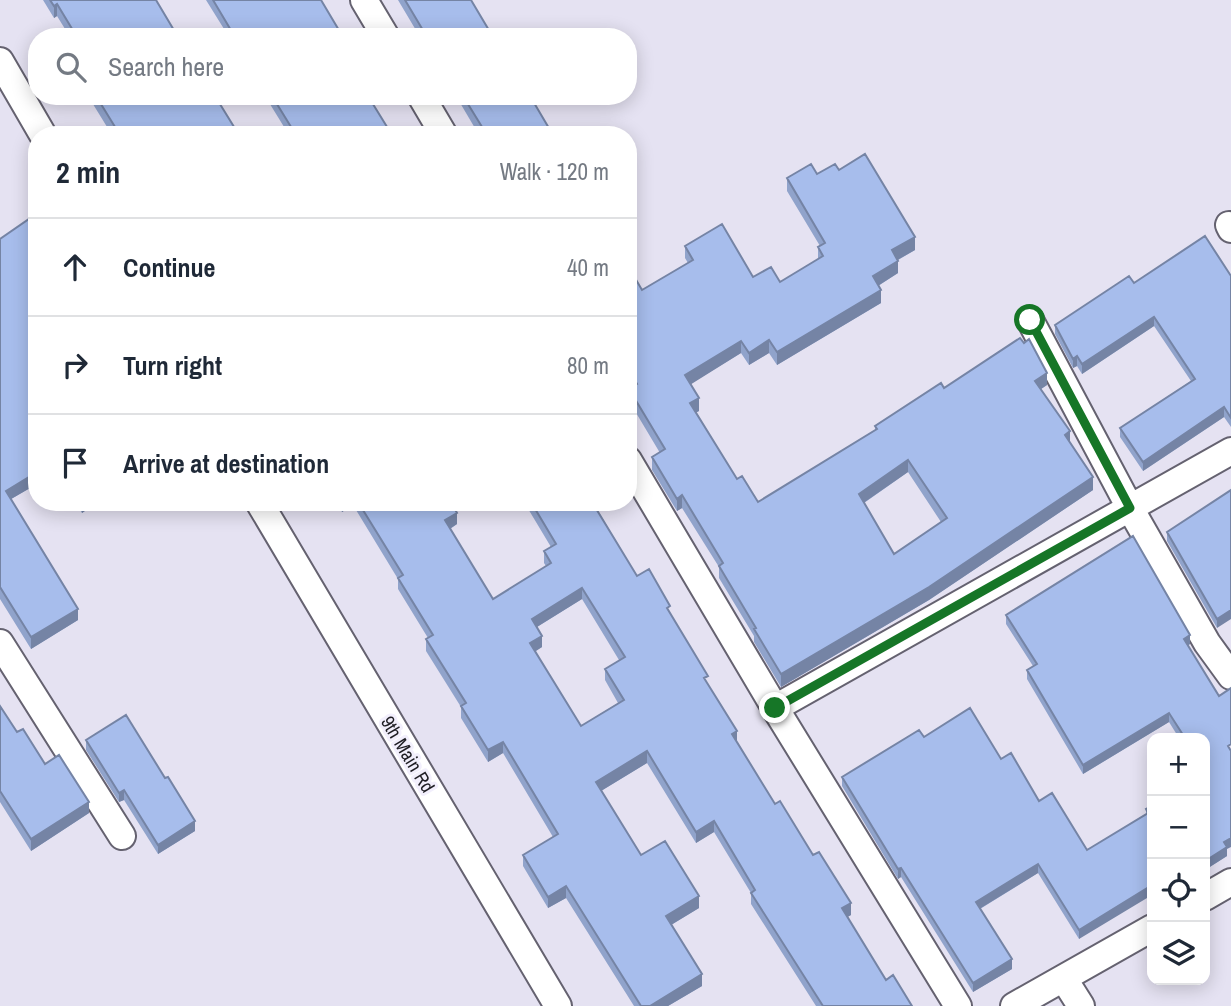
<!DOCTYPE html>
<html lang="en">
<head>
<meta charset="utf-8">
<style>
	:root { --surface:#fff; --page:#f6f6f7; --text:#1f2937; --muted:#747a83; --line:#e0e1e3 }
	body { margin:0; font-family:"Archivo Narrow",sans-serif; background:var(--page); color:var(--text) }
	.controls { position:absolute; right:21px; bottom:21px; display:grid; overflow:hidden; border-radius:14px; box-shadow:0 4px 18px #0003 }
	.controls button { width:63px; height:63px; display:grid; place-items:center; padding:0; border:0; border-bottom:2px solid var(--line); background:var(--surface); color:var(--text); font:35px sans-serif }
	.stop { position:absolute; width:21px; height:21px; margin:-16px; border:5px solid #167627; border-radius:50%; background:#fff }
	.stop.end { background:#167627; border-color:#fff; box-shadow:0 2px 7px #0008 }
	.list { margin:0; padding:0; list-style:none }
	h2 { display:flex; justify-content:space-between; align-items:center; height:91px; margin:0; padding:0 28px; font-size:30px }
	h2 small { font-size:23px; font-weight:400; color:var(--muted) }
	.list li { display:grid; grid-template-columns:46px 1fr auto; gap:21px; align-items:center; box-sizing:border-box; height:98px; padding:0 28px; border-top:2px solid var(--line) }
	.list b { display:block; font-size:26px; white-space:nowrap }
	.list em { font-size:23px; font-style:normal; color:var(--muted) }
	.icon { flex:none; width:38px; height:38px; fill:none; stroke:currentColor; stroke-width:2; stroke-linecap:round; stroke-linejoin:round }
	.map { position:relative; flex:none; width:1231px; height:1006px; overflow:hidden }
	.search { position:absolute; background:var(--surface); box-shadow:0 4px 18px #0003; left:28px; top:28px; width:609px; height:77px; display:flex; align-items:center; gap:18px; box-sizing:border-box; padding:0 24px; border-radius:28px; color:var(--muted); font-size:26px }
	.panel { position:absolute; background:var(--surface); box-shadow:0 4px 18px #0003; left:28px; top:126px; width:609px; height:385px; border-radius:28px }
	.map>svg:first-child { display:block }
</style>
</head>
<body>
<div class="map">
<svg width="1231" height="1006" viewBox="0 0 1231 1006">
	<rect width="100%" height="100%" fill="#e5e2f2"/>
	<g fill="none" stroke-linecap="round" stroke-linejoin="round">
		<g stroke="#656270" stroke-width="30">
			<path id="street" d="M364,0L386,37
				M0,61L43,135
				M421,96L444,135
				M1229,225L1231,229
				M1030,320L1130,508L1207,643L1231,676
				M628,460L775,708L958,1006
				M259,502L558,1006
				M0,643L122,836
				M775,708L1231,451
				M1205,897L1231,882
				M1064,979L1081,1006
				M1014,1006L1152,928"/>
		</g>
		<use href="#street" stroke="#fff" stroke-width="26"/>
	</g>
	<path fill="#90a3cb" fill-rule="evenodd" d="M43,0H156L178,37H70L57,16L54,18Z
		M206,0H321L343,37H229Z
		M398,0H471L493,37H420Z
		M88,96H215L239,135H112Z
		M265,96H368L392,135H289Z
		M456,96H538V102L535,104L553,135H479Z
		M839,170L915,250L898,260V273L878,286L881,303L777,365L769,353L749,365L741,353L690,384L699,411L696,412L737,479L758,502L875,430V426L944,388L1047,385L1041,389L1070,442L1093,490L929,600L781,687L754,642V636L719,578V567L682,508L677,511L652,470V457L660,453L629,401V389L632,387L628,381V266L642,290L688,263L685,258V246L753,277L780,282L818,260V247L820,246L787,191V178ZM908,472L941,522L894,554L864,503Z
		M0,239L37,484L11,499L78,620L31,649L0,599Z
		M1231,276V427L1224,417L1143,471L1120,437V428L1191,381L1154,326L1082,374L1077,366L1073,368L1055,334V325L1134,283Z
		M1231,490L1217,628L1167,541V532Z
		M75,502H98L82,513Z
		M336,502H451L457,524L450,529L493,599L546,566L544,563V551L551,547L524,502H605V504L597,509L637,576L670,614L737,742L775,804L813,855L851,915L847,917L886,980L912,1006H816L751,904V893L714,832L696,843L647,763L601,791L641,855L699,908L671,925L702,986L668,1006H634L566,898L548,908L523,866V855L553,837L503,753L488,762L461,718V707L426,651V639L428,638L398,589V579L353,505L342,512ZM582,599L619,660L605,669V680L618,703L581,726L535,651L542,647L537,627Z
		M1006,615L1190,644L1188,645L1227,849V856L1205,870V738H1179L1169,722L1083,774L1027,679V670L1033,666L1006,624Z
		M0,706L17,732L89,813L31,851L0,802Z
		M924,737L1001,759L1039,801L1087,850L1146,814V809L1152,806L1079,939L1038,873L980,909L1012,969L973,992L901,877L898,879L842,786V777Z
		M86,740L195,831L158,854L124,800L119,802L86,750Z"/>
	<path fill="#7584a5" d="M57,4V16L54,18V6Z
		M529,96H538V102L529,108Z
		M915,237V250L892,263V250Z
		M898,261V273L873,289V276Z
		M881,290V303L777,365V352Z
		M1154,317V326L1082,374V364Z
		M769,340V353L749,365V353Z
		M741,341V353L685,388V375Z
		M1077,356V366L1073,368V359Z
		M1047,373V385L1035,393V381Z
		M699,398V411L690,416V403Z
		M1224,407V417L1143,471V462Z
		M1070,431V444L1065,435Z
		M908,460V472L859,506V494Z
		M37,472V484L6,502V491Z
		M1093,477V490L929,600L781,687V674Z
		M682,495V508L677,511V499Z
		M82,502H98L82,513Z
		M342,502H353V505L342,512Z
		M592,502H605V504L592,513Z
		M457,513V524L445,532V520Z
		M582,588V599L532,630V619Z
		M78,609V620L31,649V637Z
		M1231,610V619L1217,628V619Z
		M1190,635V644L1184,648V639Z
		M542,636V647L530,655V643Z
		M1169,713V722L1083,774V765Z
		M737,731V743L732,734Z
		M503,742V753L488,762V750Z
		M647,751V763L596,794V782Z
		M124,790V800L119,802V793Z
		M89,802V813L31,851V839Z
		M195,821V831L158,854V845Z
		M714,821V832L696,843V832Z
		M1231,838V847L1227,849V856L1205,870V861L1224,842Z
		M1038,864V873L976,911V902Z
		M901,868V877L898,879V869Z
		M1152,885V895L1079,939V930Z
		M566,886V898L548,908V897Z
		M699,896V908L666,928V916Z
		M851,903V915L842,920V908Z
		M1012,959V969L973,992V983Z
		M702,974V986L668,1006H650Z"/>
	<path fill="#a7bdec" stroke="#7584a5" stroke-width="2" fill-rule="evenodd" d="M50,0H156L178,37H77L57,4L54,6Z
		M213,0H321L343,37H235Z
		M405,0H471L493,37H427Z
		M96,96H215L239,135H137L134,130L127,135H120Z
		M272,96H368L392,135H296Z
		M463,96H530L553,135H487Z
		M865,154L915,237L892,250L898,261L873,276L881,290L777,352L769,340L749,353L741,341L685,375L699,398L690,403L737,479L742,476L758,502L877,429L875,426L941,383L944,388L1020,338L1024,343L1029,339L1047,373L1035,381L1070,431L1065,435L1093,477L929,587L781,674L754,629L756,628L719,566L723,563L682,495L677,499L652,457L665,449L629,389L637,384L628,369V266L642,290L693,260L685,246L722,224L753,277L771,267L780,282L823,256L818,247L825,243L787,178L811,164L817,174L835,164L839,170ZM908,460L947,518L894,554L859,494Z
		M29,219L37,230V472L6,491L78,609L31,637L0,587V239Z
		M1205,236L1231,276V418L1224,407L1143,462L1120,428L1195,379L1154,317L1082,364L1077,356L1073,359L1055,325L1129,276L1134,283Z
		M1231,490V610L1217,619L1167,532Z
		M358,502H451L457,513L445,520L493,599L551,563L544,551L556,544L531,502H592L637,576L649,569L670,606L667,608L708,676L704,678L737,731L732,734L775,804L780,801L813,855L819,852L851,903L842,908L886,980L893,975L912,1006H823L751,893L755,890L714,821L696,832L647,751L596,782L641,855L665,841L699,896L666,916L702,974L650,1006H641L566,886L548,897L523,855L558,834L503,742L488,750L461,706L466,703L426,639L433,635L398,578L403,575ZM582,588L625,657L605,669L624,700L581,726L530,643L542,636L532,619Z
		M1133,536L1190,635L1184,639L1219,696L1231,688V744L1228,746L1231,751V838L1224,842L1227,847L1205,861V774L1206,773L1205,771V738H1185L1169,713L1083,765L1027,670L1037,664L1006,615Z
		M0,706L17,732L23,729L45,764L59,755L89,802L31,839L0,791Z
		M970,708L1001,759L1011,753L1039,801L1052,793L1087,850L1148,813L1146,809L1152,806V885L1079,930L1038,864L976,902L1012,959L973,983L901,868L898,869L842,777L919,730L924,737Z
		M126,715L165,778L168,777L195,821L158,845L124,790L119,793L86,740Z"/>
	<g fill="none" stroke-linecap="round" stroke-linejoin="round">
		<path stroke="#167627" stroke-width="9" d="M775,708L1130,508L1030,320"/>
	</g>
	<g text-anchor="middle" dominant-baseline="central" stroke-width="6" stroke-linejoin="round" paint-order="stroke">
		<g font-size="19" fill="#1e1d23" stroke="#f2effc">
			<text transform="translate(408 754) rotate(59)">9th Main Rd</text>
		</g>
	</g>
</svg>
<div class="controls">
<button>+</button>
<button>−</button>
<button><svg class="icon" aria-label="locate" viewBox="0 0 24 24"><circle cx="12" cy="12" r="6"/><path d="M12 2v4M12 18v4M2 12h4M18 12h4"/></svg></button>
<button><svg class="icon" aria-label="layers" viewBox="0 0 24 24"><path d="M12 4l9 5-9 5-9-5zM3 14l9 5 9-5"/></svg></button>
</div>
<div class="stop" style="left:1030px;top:320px"></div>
<div class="stop end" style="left:775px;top:708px"></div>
<div class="search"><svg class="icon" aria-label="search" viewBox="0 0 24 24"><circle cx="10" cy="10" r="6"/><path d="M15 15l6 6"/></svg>Search here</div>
<section class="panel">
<h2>2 min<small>Walk · 120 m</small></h2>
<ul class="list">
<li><svg class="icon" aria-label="ahead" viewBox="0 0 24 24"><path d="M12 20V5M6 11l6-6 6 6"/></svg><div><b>Continue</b></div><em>40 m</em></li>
<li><svg class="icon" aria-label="right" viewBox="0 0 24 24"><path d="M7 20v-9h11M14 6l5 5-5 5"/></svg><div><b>Turn right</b></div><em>80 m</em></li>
<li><svg class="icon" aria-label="arrive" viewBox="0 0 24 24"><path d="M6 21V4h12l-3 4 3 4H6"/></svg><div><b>Arrive at destination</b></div></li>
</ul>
</section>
</div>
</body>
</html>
